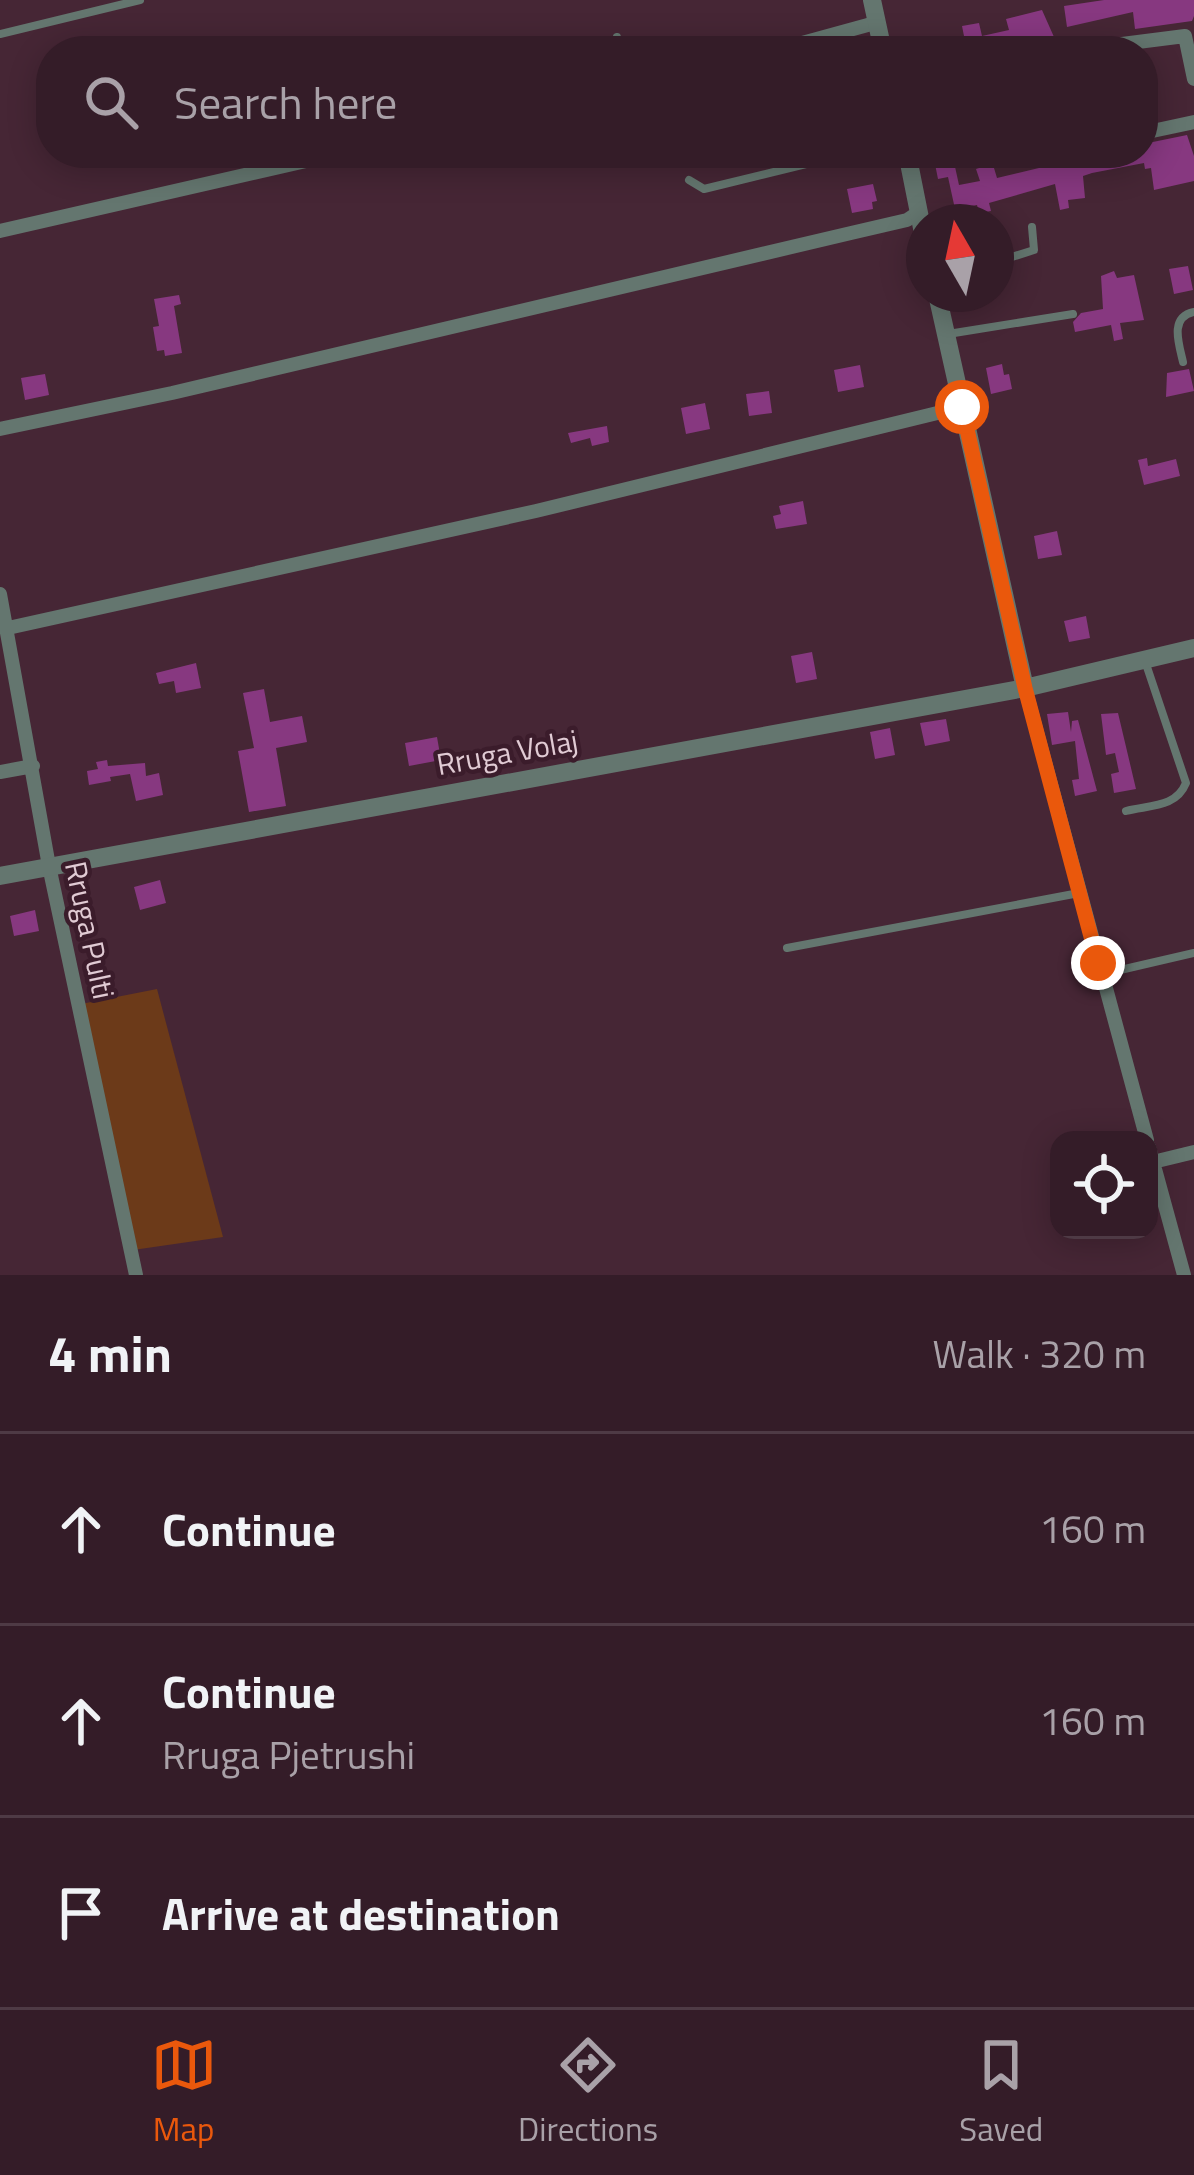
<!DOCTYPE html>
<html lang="en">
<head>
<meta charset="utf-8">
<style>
	:root { --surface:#341c28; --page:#3f2934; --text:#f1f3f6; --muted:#a9a1a8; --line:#4e3a45; --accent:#ea580c }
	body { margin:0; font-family:"Titillium Web",sans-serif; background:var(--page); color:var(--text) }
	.controls { position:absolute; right:36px; bottom:36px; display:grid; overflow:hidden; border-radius:24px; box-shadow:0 6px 30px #0003 }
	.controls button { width:108px; height:108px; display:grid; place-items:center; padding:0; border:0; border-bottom:3px solid var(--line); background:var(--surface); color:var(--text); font:60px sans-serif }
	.compass { position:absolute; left:906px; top:204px; width:108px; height:108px; border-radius:50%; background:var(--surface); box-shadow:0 6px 30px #0003; rotate:351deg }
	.stop { position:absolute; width:36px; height:36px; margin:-27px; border:9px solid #ea580c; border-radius:50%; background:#fff }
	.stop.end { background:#ea580c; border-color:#fff; box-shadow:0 3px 12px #0008 }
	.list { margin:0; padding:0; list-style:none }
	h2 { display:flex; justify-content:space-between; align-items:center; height:156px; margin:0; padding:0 48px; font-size:51px }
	h2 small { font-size:39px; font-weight:400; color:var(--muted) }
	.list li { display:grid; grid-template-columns:78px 1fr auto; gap:36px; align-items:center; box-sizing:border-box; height:192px; padding:0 48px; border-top:3px solid var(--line) }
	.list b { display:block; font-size:45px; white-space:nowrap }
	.list p { margin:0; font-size:39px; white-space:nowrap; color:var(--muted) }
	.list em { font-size:39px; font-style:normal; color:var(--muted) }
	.icon { flex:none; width:66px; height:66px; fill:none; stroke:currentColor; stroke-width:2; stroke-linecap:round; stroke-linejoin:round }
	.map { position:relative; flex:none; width:1194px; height:1275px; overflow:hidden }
	.search { position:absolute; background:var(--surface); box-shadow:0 6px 30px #0003; left:36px; right:36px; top:36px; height:132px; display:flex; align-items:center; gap:30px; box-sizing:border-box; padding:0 42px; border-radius:48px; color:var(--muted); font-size:45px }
	.sheet { height:732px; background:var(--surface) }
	nav { display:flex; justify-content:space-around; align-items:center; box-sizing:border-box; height:168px; border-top:3px solid var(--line); background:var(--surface); font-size:33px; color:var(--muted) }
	nav a { display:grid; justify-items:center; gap:6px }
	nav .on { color:var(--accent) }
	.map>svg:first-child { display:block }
</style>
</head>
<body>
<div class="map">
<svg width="1194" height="1275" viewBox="0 0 1194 1275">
	<rect width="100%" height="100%" fill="#462635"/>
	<path fill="#6c3a19" d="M157,989L223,1237L133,1250L81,1004Z"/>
	<path fill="#873880" d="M1104,0H1194V16L1192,21L1135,29L1133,12L1067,27L1064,6Z
		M1042,10L1054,37L1034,41L1033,36L967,51L962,26L979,23L982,36L1009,30L1006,19Z
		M1187,135L1194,156V181L1154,190L1151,168L1145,169L1144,163L1092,173L1083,176L1085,198L1068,200L1069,208L1060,210L1055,184L989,203L991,211L979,213L977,205L955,209L948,177L938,179L933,154L952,153L959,185L980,181L976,169L982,167L980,162L991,158L997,178L1089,156L1143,153V144Z
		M873,184L877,201L872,202L873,209L852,213L847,189Z
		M1188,266L1193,290L1174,294L1169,269Z
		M1114,271L1117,278L1134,275L1144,320L1120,323L1123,339L1114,341L1111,325L1075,332L1073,322L1081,313L1103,309L1101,276Z
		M179,295L181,304L174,306L182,353L165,356L164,350L157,351L153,327L159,326L154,299Z
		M1002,364L1004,375L1009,374L1012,389L991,394L986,368Z
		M860,365L864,387L838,392L834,370Z
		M1189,369L1194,391L1166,397L1167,373Z
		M45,374L49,395L25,400L21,378Z
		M769,391L772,413L749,416L746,394Z
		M705,403L710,429L686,434L681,408Z
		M607,426L609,442L592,446L590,438L571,443L568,433Z
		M1147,458L1148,466L1176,459L1180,476L1144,485L1138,460Z
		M803,501L807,524L776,529L773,516L781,514L779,506Z
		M1057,531L1062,555L1038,559L1034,536Z
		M1086,616L1090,638L1069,642L1064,621Z
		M812,652L817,679L796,683L791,656Z
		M196,663L201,688L176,693L174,681L159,684L156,673Z
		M264,689L270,722L302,716L307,742L276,748L286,806L249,812L238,751L254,748L243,693Z
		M1068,712L1071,732L1072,721L1078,720L1097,791L1075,796L1072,780L1079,779L1075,741L1052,745L1047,714Z
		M1118,713L1136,789L1114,793L1111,774L1119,772L1115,753L1106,755L1101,714Z
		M946,719L950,741L925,746L920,723Z
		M890,728L895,755L875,759L870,732Z
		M437,737L441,760L409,766L405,743Z
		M107,760L108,766L145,763L146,776L159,773L163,795L136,801L130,774L110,777L111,781L89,785L87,771L98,769L96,762Z
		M160,880L166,903L140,910L134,887Z
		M35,910L39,931L14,936L10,916Z"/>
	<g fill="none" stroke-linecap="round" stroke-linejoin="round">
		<path stroke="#64766f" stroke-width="8" d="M0,34L140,0
			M617,37L620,51
			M689,180L704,189L851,153
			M996,262L1034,250L1032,227
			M948,334L1073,314
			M1183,362C1179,344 1169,317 1194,312
			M1126,811C1149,805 1176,808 1186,783L1145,661
			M787,948L1079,893
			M1103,974L1194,953"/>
		<path stroke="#64766f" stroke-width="14" d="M773,51L875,23
			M1067,51L1185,36L1194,79
			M1143,133L1194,122
			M1016,153L1018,160L1049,153
			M0,231L341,153
			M0,429L172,393L851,233L907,220L919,212
			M0,594L49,866L136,1275
			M8,628L536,511L962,407
			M1025,688L1147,1140
			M0,772L33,766
			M1149,1147L1184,1275
			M1153,1162L1194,1152"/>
		<path stroke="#64766f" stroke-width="18" d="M872,0L883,51
			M907,153L924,238
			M937,294L1025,688
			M0,876L1025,688L1194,648"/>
	</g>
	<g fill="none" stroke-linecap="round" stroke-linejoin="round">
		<path stroke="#ea580c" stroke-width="15" d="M962,407L1025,688L1098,963"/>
	</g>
	<g text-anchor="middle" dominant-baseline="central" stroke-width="9" stroke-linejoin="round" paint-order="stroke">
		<g font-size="30" fill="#e1cbd4" stroke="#3b1c2b">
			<text transform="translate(507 752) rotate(-10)">Rruga Volaj</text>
			<text transform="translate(90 930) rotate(78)">Rruga Pulti</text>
		</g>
	</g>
</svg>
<div class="controls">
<button><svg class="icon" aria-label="locate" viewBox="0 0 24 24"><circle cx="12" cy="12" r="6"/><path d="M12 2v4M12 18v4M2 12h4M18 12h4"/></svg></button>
</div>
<svg class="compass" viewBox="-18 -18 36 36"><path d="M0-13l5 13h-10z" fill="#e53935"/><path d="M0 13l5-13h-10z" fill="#a9a1a8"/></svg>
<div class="stop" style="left:962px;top:407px"></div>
<div class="stop end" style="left:1098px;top:963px"></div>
<div class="search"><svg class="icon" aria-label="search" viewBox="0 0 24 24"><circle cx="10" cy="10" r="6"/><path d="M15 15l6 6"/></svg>Search here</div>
</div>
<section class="sheet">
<h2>4 min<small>Walk · 320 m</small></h2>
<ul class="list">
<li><svg class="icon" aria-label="ahead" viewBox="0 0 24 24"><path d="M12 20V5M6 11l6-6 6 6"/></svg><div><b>Continue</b></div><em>160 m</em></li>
<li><svg class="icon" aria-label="ahead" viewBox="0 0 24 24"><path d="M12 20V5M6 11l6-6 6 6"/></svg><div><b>Continue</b><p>Rruga Pjetrushi</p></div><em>160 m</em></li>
<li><svg class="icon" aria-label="arrive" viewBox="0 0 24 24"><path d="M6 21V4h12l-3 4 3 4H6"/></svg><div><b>Arrive at destination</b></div></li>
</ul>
</section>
<nav>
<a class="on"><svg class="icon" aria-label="map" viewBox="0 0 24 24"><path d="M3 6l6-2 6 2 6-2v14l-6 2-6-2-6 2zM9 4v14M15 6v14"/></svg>Map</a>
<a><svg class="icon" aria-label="directions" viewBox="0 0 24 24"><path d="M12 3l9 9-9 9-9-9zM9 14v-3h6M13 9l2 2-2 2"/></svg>Directions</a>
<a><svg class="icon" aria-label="saved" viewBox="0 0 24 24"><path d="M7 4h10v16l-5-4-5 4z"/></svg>Saved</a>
</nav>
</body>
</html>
